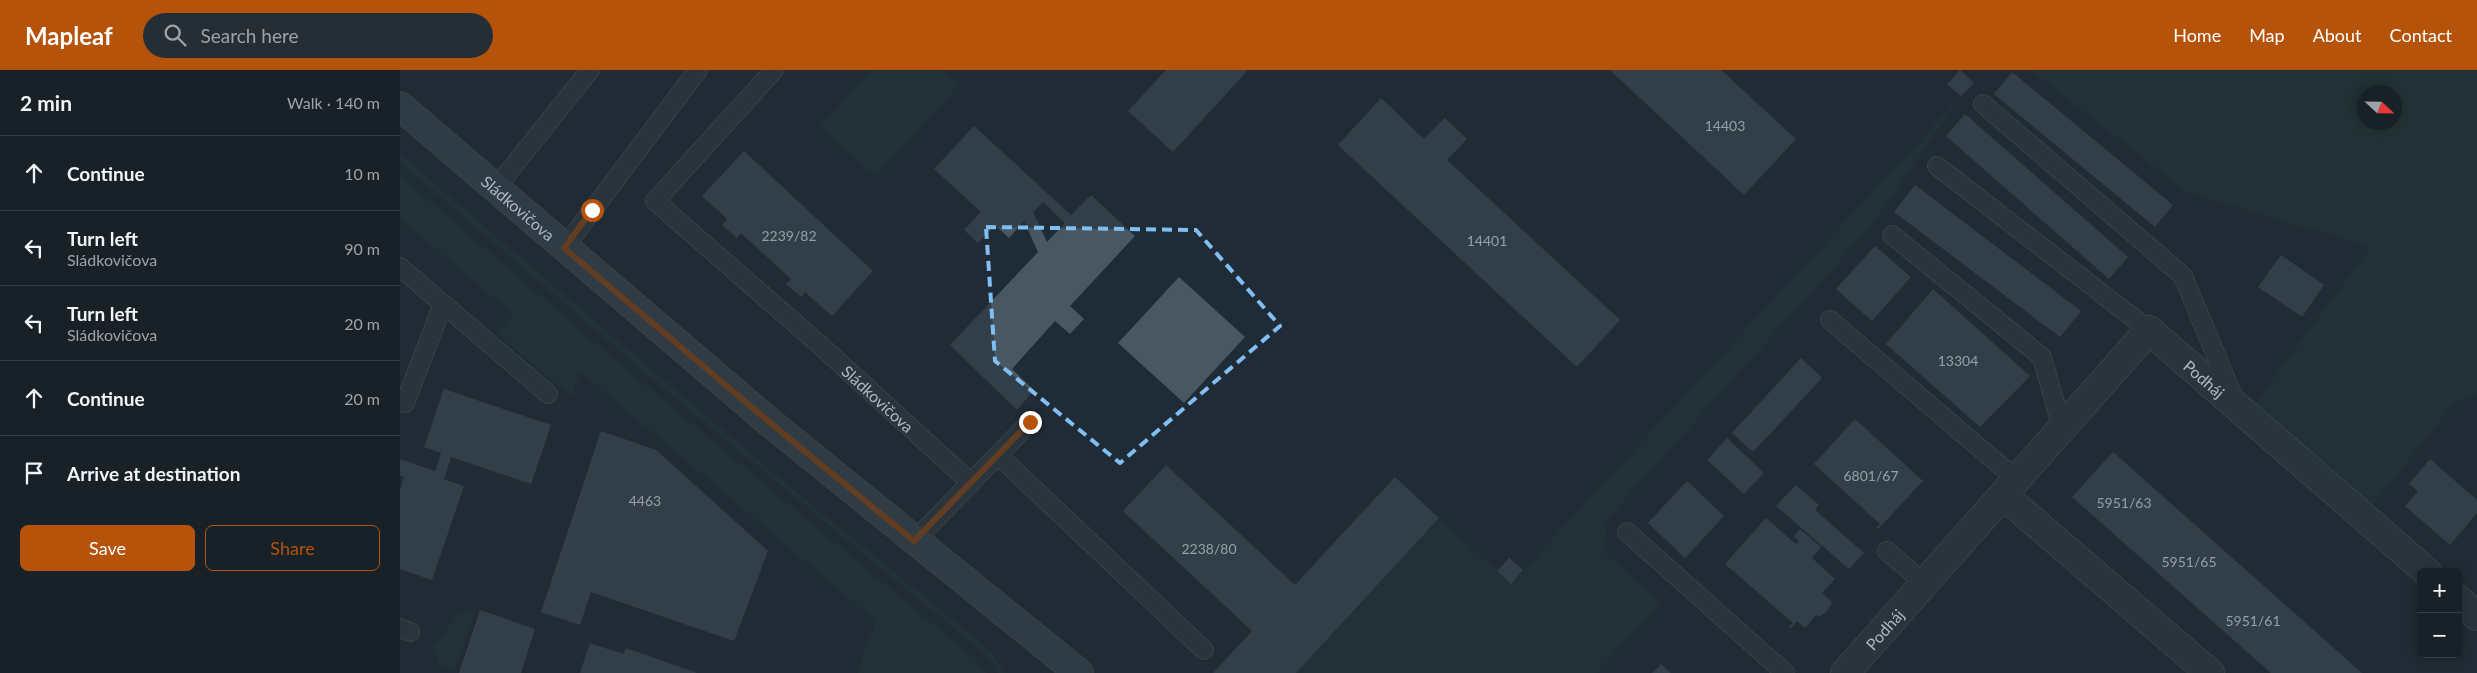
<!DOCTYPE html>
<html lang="en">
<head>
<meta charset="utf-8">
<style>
	:root { --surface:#182128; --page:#252e34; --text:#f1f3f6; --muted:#9fa3a8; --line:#363e45; --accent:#b45309 }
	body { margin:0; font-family:Lato,sans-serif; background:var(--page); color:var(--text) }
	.controls { position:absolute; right:15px; bottom:15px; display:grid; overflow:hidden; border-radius:8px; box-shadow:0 2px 12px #0003 }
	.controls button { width:45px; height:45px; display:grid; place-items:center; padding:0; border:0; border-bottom:1px solid var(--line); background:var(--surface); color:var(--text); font:25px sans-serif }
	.compass { position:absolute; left:1957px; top:15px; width:45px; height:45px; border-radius:50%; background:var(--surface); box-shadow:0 2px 12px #0003; rotate:112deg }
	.stop { position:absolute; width:15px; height:15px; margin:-11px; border:4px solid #b45309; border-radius:50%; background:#fff }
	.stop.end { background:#b45309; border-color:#fff; box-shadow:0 1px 5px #0008 }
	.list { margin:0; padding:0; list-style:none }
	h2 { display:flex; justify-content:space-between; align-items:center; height:65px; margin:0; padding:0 20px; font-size:21px }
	h2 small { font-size:16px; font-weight:400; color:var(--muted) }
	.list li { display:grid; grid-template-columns:32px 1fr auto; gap:15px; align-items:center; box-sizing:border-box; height:75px; padding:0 20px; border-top:1px solid var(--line) }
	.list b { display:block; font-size:19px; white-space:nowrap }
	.list p { margin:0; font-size:16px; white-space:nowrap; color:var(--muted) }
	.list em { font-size:16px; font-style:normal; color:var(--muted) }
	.actions { display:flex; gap:10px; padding:15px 20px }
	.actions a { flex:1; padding:11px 0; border:1px solid var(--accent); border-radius:8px; text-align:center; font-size:18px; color:var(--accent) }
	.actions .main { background:var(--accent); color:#fff }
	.icon { flex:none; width:28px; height:28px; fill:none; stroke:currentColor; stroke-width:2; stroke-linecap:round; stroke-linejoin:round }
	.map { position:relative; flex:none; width:2077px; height:603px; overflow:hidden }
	header { display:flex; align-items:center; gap:30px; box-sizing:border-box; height:70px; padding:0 25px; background:var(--accent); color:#fff }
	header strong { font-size:24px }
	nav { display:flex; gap:28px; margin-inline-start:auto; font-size:18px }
	.search { width:350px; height:45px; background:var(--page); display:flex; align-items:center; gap:12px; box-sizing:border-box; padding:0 18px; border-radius:28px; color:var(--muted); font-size:19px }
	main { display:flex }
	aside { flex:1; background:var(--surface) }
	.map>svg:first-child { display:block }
</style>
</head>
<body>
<header>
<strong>Mapleaf</strong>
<div class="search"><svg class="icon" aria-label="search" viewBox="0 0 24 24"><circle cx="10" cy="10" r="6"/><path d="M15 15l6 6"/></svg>Search here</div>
<nav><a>Home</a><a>Map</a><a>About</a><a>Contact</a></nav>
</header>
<main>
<aside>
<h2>2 min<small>Walk · 140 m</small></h2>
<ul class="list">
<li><svg class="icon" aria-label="ahead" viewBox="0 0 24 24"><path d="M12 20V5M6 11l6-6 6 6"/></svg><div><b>Continue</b></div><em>10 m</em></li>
<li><svg class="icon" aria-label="left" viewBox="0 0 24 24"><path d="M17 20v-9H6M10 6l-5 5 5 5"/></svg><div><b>Turn left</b><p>Sládkovičova</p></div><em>90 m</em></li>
<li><svg class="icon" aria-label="left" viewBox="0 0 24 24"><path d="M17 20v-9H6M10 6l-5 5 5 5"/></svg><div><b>Turn left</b><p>Sládkovičova</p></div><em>20 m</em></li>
<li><svg class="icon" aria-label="ahead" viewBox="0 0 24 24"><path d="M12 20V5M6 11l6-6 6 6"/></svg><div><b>Continue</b></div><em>20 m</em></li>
<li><svg class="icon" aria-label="arrive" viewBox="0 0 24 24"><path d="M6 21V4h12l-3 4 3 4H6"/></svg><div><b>Arrive at destination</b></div></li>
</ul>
<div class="actions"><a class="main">Save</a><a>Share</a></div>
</aside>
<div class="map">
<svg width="2077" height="603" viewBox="0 0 2077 603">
	<rect width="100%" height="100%" fill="#202c35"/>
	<path fill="#233937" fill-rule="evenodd" d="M471,0H542L559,15L476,106L420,57Z
		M1631,0H2077V323L2054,333L1971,437L1851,339L1971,177L1787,122ZM1964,22H1994V52H1964Z
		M1561,26L1471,156L1208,448L1203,481L1260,533L1196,603H896L1039,448L1111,514Z
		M0,84L391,418L578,570L592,583L605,603H599L593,593L579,579L246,304L0,92Z
		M0,106L208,284L576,590L587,603H457L476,551L180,301L172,327L97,264L113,244L0,148Z
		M75,540L55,599L39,595L33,577L52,553L54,546Z"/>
	<path fill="#485761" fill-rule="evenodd" d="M766,0H848L773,82L728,41Z
		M1210,0H1321L1396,69L1344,125Z
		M1560,0L1574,13L1561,26L1547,14Z
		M1612,2L1773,135L1755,157L1594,24Z
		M981,28L1024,69L1045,48L1067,69L1047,90L1220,250L1177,297L938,75Z
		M1565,44L1728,187L1709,209L1546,66Z
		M574,56L671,145L691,125L735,166L670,236L684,249L670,264L655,251L612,299L634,320L617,340L550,275L638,182L624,151L609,168L595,155L578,173L564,160L581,142L534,99ZM643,132L665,153L647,172L633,142Z
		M344,81L473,201L432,246L405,222L401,227L386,214L391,209L341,163L337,168L322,155L327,149L302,126Z
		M1515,115L1681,241L1660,267L1494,142Z
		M1475,176L1511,207L1472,251L1436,219Z
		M1881,185L1924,215L1902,247L1858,217Z
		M779,207L845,267L784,333L718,273Z
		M1533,219L1630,306L1580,357L1486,274Z
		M1401,288L1422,308L1353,382L1332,363Z
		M44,319L151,355L131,414L51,387L44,409L64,416L32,510L0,499V420L4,407L0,405V389L35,401L41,383L24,377Z
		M1455,349L1523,411L1478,459L1476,458L1480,454L1414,394Z
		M201,361L256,380L368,481L334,571L191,522L180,555L141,542Z
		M1327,368L1364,403L1344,424L1307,390Z
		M1713,382L1962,603H1871L1672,427Z
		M2030,389L2077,430V443L2050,475L2005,436L2018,421L2009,414Z
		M766,395L895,515L995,407L1039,448L896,603H813L852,561L723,441Z
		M1287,411L1324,446L1285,488L1248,453Z
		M1396,415L1419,435L1415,440L1464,483L1449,499L1376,436Z
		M1366,448L1396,474L1399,471L1394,466L1400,459L1421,477L1412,488L1435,509L1422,523L1432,532L1427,541L1419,547L1416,545L1405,558L1397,551L1391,558L1389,557L1393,553L1325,494Z
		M1109,488L1123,500L1111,514L1097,501Z
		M80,540L135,559L121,603H59Z
		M190,573L223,584L226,578L297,603H180Z
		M1261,594L1271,603H1252Z"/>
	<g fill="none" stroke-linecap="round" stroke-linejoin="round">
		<g stroke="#515c64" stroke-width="20">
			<g id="lane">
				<path id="s1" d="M374,0L255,131L420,275L571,413"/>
				<path d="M1583,34L1783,206L1835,331"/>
				<path d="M1537,96L1749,260"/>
				<path d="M95,119L190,0"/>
				<path d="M1492,165L1642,287L1662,358"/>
				<path d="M164,178L298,0"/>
				<path d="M0,197L148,324"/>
				<path d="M1430,250L1616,409"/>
				<path d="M5,333L43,234"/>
				<path d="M598,385L804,580"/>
				<path d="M1227,462L1385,603"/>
				<path d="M514,471L630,352"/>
				<path d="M1487,481L1524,513"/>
				<path d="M0,558L10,562"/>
			</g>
		</g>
		<g stroke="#515c64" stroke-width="30">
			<g id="street">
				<path d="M1603,425L1810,603"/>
				<path d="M2058,529L2077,546"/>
				<path id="s2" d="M1445,603L1749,260L2027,502"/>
			</g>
		</g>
		<g stroke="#515c64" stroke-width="30">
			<g id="secondary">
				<path id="s3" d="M0,36L368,351L679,603"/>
			</g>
		</g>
		<use href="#lane" stroke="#333e46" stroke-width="18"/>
		<use href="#street" stroke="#333e46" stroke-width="28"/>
		<use href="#secondary" stroke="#414e59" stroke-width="28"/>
	</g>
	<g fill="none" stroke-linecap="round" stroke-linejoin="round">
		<path stroke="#b45309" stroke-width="6" d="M192,140L164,178L368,351L514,471L630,352"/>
	</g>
	<path d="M0 0H2077V603H0ZM586,157L796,160L880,256L720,393L595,291Z" fill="#202c35" fill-opacity=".55" fill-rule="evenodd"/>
	<path fill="none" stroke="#81bef4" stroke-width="4" stroke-dasharray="10 6" stroke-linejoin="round" d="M586,157L796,160L880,256L720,393L595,291Z"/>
	<g text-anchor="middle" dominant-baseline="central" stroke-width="4" stroke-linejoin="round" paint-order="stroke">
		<g font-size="14" fill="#94a0aa">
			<text x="1325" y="55">14403</text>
			<text x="389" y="165">2239/82</text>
			<text x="1087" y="170">14401</text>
			<text x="1558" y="290">13304</text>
			<text x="1471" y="405">6801/67</text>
			<text x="245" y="430">4463</text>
			<text x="1724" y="432">5951/63</text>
			<text x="809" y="478">2238/80</text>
			<text x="1789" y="491">5951/65</text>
			<text x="1853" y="550">5951/61</text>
		</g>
		<g font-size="16" fill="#adb9c3" stroke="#19232b">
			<text stroke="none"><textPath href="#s3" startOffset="156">Sládkovičova</textPath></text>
			<text stroke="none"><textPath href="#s2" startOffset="532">Podháj</textPath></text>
			<text stroke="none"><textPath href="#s1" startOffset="475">Sládkovičova</textPath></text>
			<text stroke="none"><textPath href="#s2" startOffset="59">Podháj</textPath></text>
		</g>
	</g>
</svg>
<div class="controls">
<button>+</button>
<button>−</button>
</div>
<svg class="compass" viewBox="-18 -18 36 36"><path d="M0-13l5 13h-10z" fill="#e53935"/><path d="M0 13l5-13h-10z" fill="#9fa3a8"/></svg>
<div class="stop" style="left:192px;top:140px"></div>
<div class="stop end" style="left:630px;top:352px"></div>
</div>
</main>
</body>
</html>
